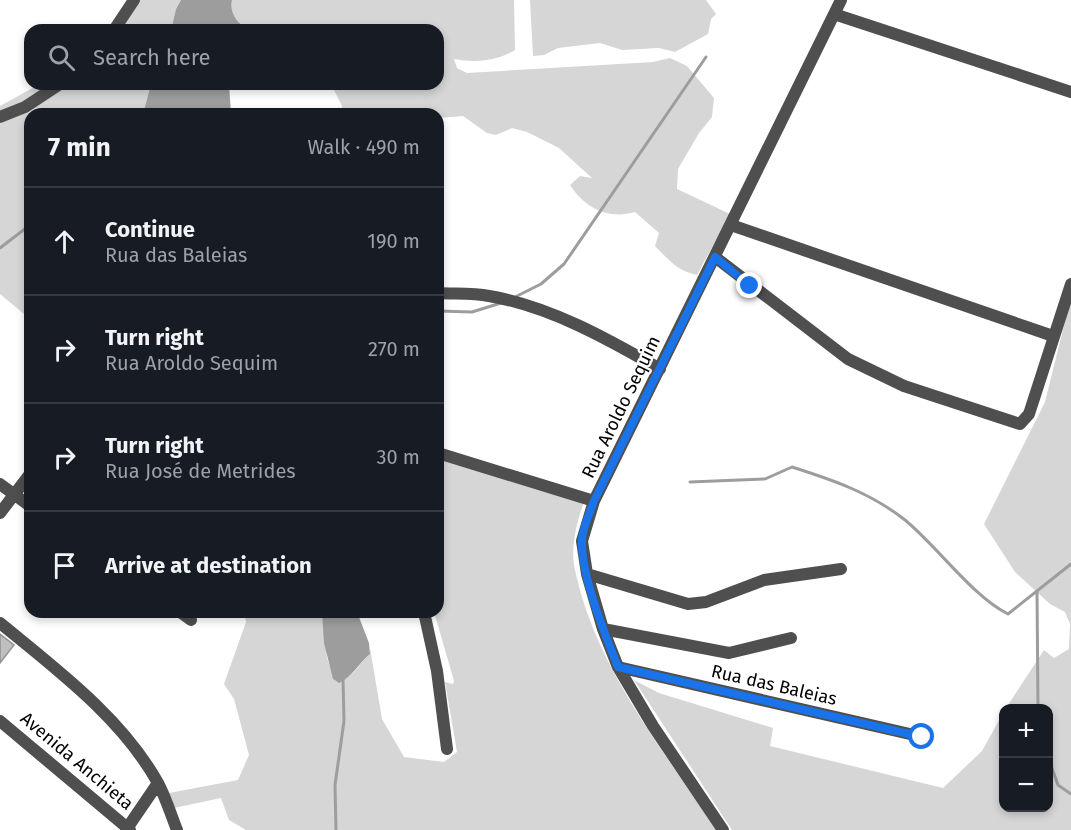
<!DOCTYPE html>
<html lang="en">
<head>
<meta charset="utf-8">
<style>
	:root { --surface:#171b24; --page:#242831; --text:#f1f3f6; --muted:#9ea1a6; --line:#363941 }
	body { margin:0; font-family:"Fira Sans",sans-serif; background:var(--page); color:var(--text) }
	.controls { position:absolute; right:18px; bottom:18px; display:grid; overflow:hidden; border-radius:12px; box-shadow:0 3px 9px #0003 }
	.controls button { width:54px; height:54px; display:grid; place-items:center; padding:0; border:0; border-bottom:2px solid var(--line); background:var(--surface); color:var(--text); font:30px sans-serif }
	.stop { position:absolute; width:18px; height:18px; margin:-14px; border:4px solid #1a73e8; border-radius:50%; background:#fff }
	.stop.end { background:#1a73e8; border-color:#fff; box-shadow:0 2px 6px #0008 }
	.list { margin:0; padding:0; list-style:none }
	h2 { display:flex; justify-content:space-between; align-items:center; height:78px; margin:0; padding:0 24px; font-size:26px }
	h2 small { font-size:20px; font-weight:400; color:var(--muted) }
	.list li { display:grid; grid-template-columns:39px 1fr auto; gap:18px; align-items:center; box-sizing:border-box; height:108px; padding:0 24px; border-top:2px solid var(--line) }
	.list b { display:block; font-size:22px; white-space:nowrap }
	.list p { margin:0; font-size:20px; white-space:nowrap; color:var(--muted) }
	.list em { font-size:20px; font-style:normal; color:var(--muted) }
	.icon { flex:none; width:33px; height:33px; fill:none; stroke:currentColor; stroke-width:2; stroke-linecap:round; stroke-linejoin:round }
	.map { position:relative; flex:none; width:1071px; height:830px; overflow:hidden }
	.search { position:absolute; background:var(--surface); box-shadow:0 3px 9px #0003; left:24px; top:24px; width:420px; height:66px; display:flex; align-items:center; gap:15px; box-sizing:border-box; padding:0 21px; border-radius:18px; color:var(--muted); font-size:22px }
	.panel { position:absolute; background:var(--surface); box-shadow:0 3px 9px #0003; left:24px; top:108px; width:420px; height:510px; border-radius:18px }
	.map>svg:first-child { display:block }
</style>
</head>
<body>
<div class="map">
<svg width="1071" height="830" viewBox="0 0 1071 830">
	<rect width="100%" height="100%" fill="#fff"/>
	<path fill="#d6d6d6" d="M135,0H181L176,9L171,30H110Z
		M232,0H514L515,50C497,61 475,63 454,59L457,68L467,73L653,62L670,58L687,66L714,98L712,117L699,133L678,169L677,189L730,214L697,275C677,271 669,260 655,246L659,233L635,212C608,220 585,208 570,185L580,176L592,178L559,148L527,132L512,128L496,135L487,133L463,116L438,118V114H341L342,106L331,84H438V30H250C238,25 229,13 232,0Z
		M530,0H706L716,14L711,19L708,34L675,52L659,48L622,50L600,43L558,48L544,55L533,56Z
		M40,84H151L143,114H30V319L0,294V106Z
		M1071,297V830H732L634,680L659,693L773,728L770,746L943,788L982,751L1003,713L1004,808H1048V708H1006L1044,650L1054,658L1069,649L1070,624L1065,612L1050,604L1015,572L984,524L1045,402Z
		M438,451L584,502C577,521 571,545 574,565C593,664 662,748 716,830H246L229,820L221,798L174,808L169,793L238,780L249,755L234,699L224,684L246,622L244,612H322L327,658L335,681C352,682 358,664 370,654V648L382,719L404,757L444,762L457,752L445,682L453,684L454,681L434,612H438Z"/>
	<path fill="#9d9d9d" d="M181,0H232C229,13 238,25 250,30H171L176,9Z
		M151,84H229L231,114H143Z
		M322,612H357L369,643L370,654C358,664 353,676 339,683L333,679L324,643Z"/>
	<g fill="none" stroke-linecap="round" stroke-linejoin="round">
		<path stroke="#9d9d9d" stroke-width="3" d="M0,248L30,225
			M515,297L541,284L564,264L706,57
			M438,311L472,312L501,303
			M690,482L765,479L792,467C833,480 871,493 905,520C936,545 973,597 1008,614L1071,564
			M1037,592L1038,708
			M1048,757L1058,785L1071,794
			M336,830L335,785L344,721L343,679"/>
	</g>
	<path fill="#bfbfbf" stroke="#939393" stroke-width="1.5" d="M0,634L14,645L0,663Z"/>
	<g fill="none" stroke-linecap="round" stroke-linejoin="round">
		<path stroke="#4f4f4f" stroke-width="12" d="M834,14L1071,92
			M114,30L134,0
			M0,117L25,107L60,84
			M731,225L1053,336
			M715,257L848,359L904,386L1020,424L1029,414L1071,284
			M438,293C455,294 473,293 489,296C549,306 608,339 660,369
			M438,453L594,501
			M0,484L30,506
			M0,513L30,474
			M587,574L688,604L706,602L764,580L841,569
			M180,612L191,620
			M424,612L437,671L447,749
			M0,623C56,669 122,718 158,783C166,798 171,815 177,830
			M603,629L729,653L791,638
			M618,667L923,737
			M0,721L130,830
			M126,830L158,783
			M723,830L653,726L618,667L603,629L587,574L582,541L594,501L841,0"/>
	</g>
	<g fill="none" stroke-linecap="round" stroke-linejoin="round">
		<path stroke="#1a73e8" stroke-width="8" d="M750,286L715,257L594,501C590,513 582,529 582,541C581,575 605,635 618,667L922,737"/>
	</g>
	<g text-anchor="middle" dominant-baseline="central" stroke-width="4.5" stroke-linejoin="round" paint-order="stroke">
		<g font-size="18" fill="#000" stroke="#fff">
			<text transform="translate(621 407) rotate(-64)">Rua Aroldo Sequim</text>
			<text transform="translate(774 685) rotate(13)">Rua das Baleias</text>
			<text transform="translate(77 761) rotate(40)">Avenida Anchieta</text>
		</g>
	</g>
</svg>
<div class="controls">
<button>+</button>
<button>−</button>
</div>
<div class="stop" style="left:922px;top:737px"></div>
<div class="stop end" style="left:750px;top:286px"></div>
<div class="search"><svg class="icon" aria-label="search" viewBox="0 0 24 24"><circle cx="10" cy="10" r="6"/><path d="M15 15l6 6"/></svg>Search here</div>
<section class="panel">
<h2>7 min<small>Walk · 490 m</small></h2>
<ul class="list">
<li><svg class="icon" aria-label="ahead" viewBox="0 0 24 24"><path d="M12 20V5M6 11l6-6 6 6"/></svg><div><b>Continue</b><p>Rua das Baleias</p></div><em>190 m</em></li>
<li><svg class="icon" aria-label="right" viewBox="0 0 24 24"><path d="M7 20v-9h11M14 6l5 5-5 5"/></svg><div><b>Turn right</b><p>Rua Aroldo Sequim</p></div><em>270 m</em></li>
<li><svg class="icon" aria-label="right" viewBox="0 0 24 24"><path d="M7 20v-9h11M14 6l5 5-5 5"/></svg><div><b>Turn right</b><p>Rua José de Metrides</p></div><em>30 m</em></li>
<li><svg class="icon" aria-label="arrive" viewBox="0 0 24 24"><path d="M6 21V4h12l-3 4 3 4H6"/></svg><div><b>Arrive at destination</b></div></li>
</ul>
</section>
</div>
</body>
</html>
